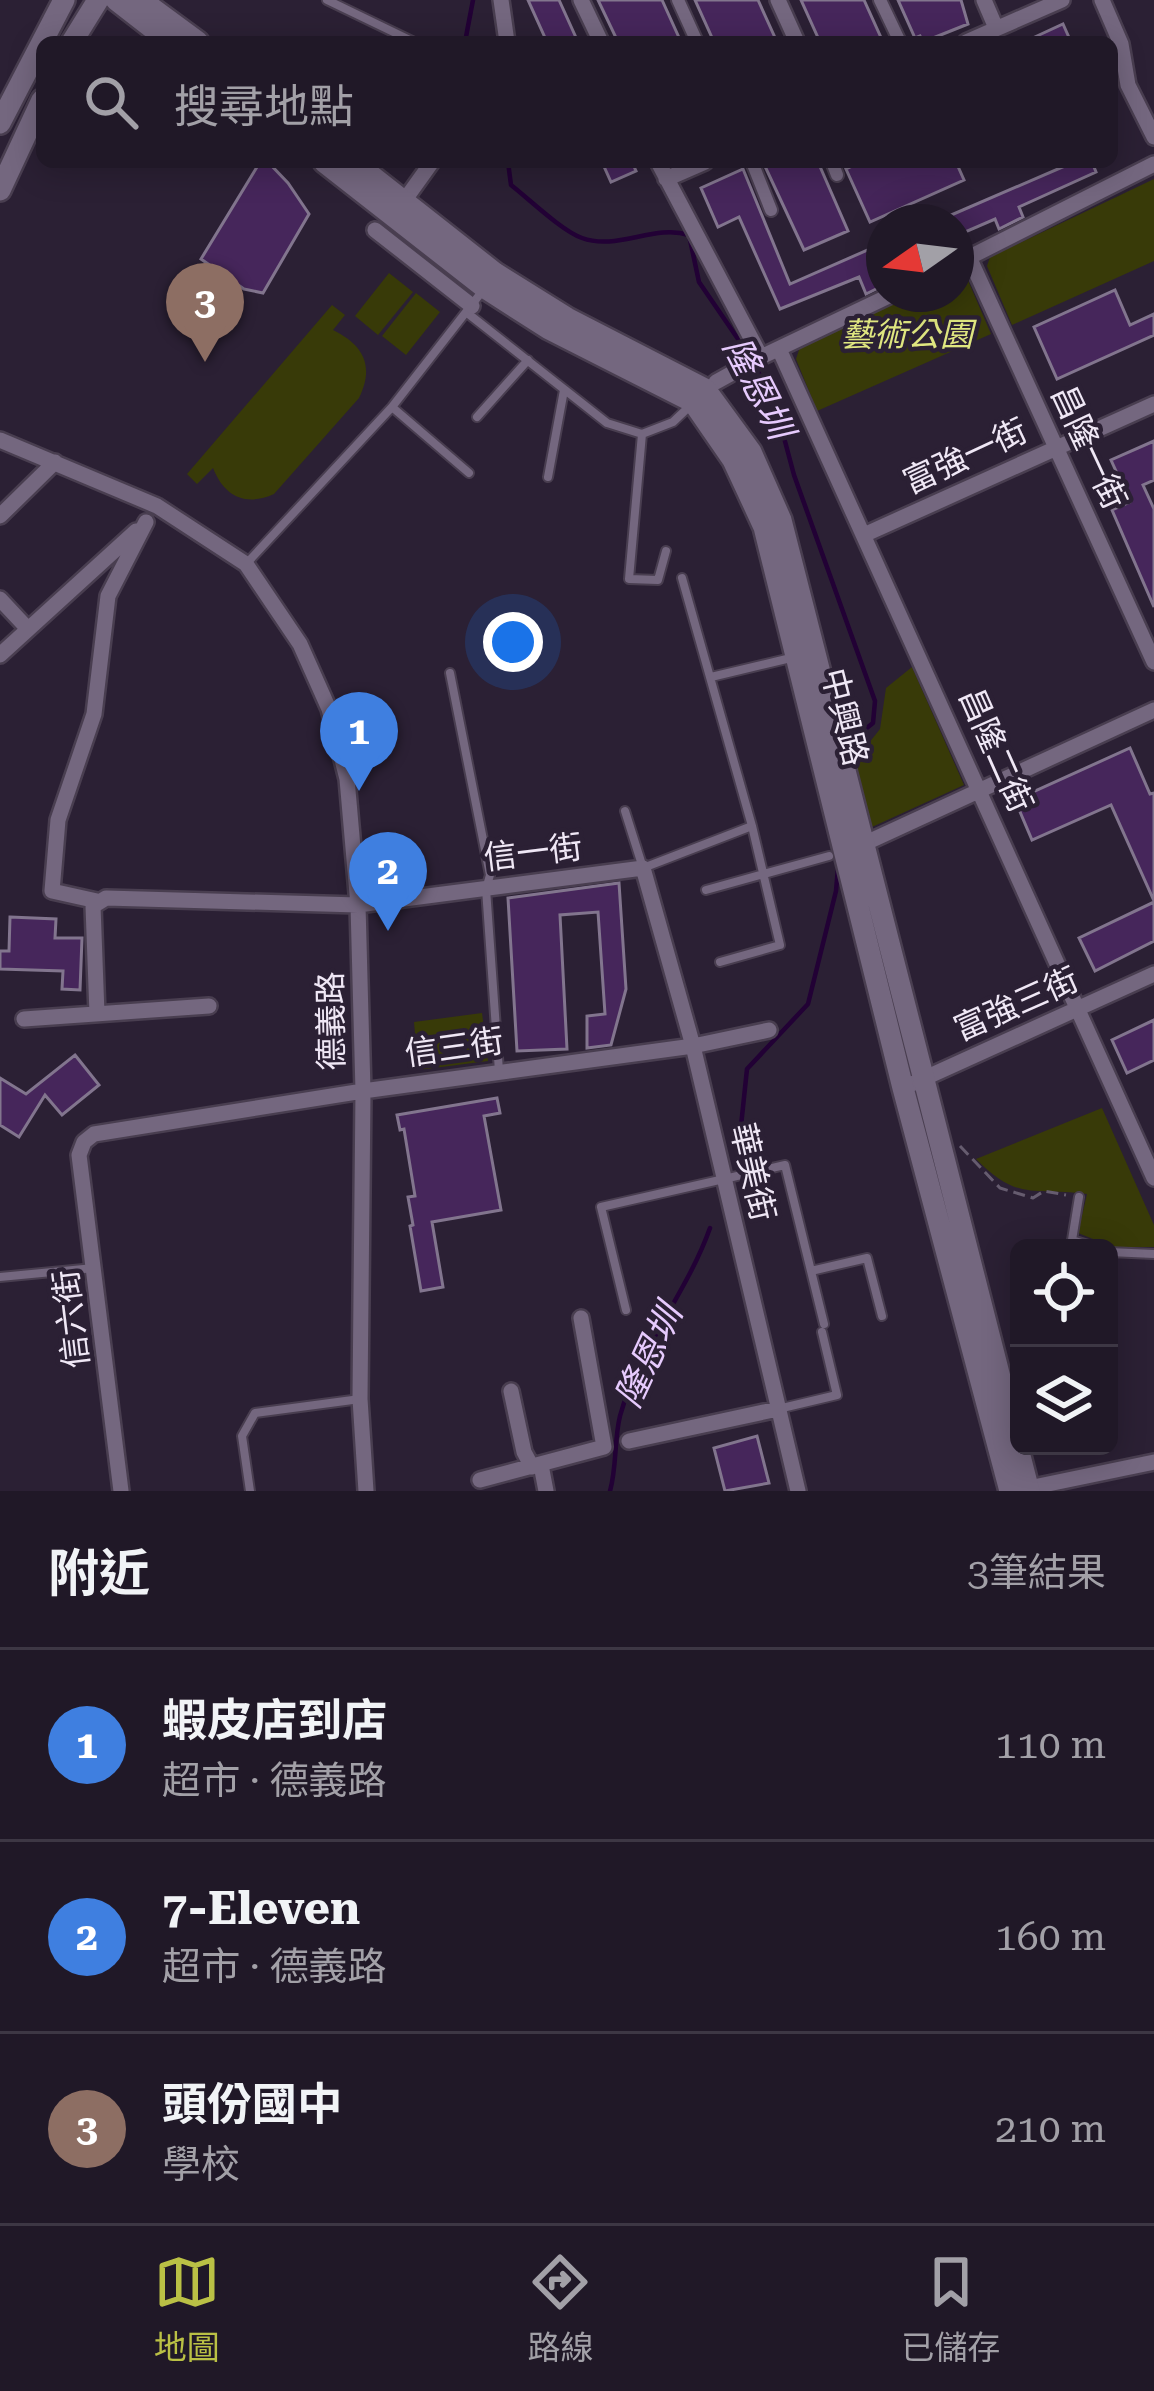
<!DOCTYPE html>
<html lang="zh-TW">
<head>
<meta charset="utf-8">
<style>
	:root { --surface:#201827; --page:#28212f; --text:#f1f3f6; --muted:#a2a0a7; --line:#3d3744; --accent:#bac045 }
	body { margin:0; font-family:"Roboto Serif","Noto Sans TC",serif; background:var(--page); color:var(--text) }
	.controls { position:absolute; right:36px; bottom:36px; display:grid; overflow:hidden; border-radius:18px; box-shadow:0 6px 30px #0003 }
	.controls button { width:108px; height:108px; display:grid; place-items:center; padding:0; border:0; border-bottom:3px solid var(--line); background:var(--surface); color:var(--text); font:60px sans-serif }
	.compass { position:absolute; left:866px; top:204px; width:108px; height:108px; border-radius:50%; background:var(--surface); box-shadow:0 6px 30px #0003; rotate:256deg }
	.you { position:absolute; left:513px; top:642px; width:42px; height:42px; margin:-30px; border:9px solid #fff; border-radius:50%; background:#1a73e8; box-shadow:0 0 0 18px #1a73e833 }
	.badge { display:grid; place-items:center; width:78px; height:78px; border-radius:50%; background:var(--accent); color:#fff; font-size:39px; font-weight:700 }
	.pin { position:absolute; translate:-50% -99px; filter:drop-shadow(0 3px 6px #0008) }
	.pin::after { content:''; position:absolute; top:63px; width:42px; height:36px; background:inherit; clip-path:polygon(0 0,100% 0,50% 100%) }
	.list { margin:0; padding:0; list-style:none }
	h2 { display:flex; justify-content:space-between; align-items:center; height:156px; margin:0; padding:0 48px; font-size:51px }
	h2 small { font-size:39px; font-weight:400; color:var(--muted) }
	.list li { display:grid; grid-template-columns:78px 1fr auto; gap:36px; align-items:center; box-sizing:border-box; height:192px; padding:0 48px; border-top:3px solid var(--line) }
	.list b { display:block; font-size:45px; white-space:nowrap }
	.list p { margin:0; font-size:39px; white-space:nowrap; color:var(--muted) }
	.list em { font-size:39px; font-style:normal; color:var(--muted) }
	.icon { flex:none; width:66px; height:66px; fill:none; stroke:currentColor; stroke-width:2; stroke-linecap:round; stroke-linejoin:round }
	.map { position:relative; flex:none; width:1154px; height:1491px; overflow:hidden }
	.search { position:absolute; background:var(--surface); box-shadow:0 6px 30px #0003; left:36px; right:36px; top:36px; height:132px; display:flex; align-items:center; gap:30px; box-sizing:border-box; padding:0 42px; border-radius:18px; color:var(--muted); font-size:45px }
	.sheet { height:732px; background:var(--surface) }
	nav { display:flex; justify-content:space-around; align-items:center; box-sizing:border-box; height:168px; border-top:3px solid var(--line); background:var(--surface); font-size:33px; color:var(--muted) }
	nav a { display:grid; justify-items:center; gap:6px }
	nav .on { color:var(--accent) }
	.map>svg:first-child { display:block }
</style>
</head>
<body>
<div class="map">
<svg width="1154" height="1491" viewBox="0 0 1154 1491">
	<rect width="100%" height="100%" fill="#2b2034"/>
	<path fill="#383a08" d="M1154,179V261L1012,325L987,266L990,257Z
		M389,273L413,292L378,335L355,316Z
		M959,274L967,278L991,334L817,411L796,359L800,347L915,294H956Z
		M416,293L440,312L406,355L382,336Z
		M332,305L345,315L333,330C363,345 375,365 359,398L274,494C245,507 224,496 213,468L197,484L187,474Z
		M912,667L964,785L872,827L855,774L861,753L880,729L886,688Z
		M482,1013L488,1061L418,1070L414,1022Z
		M1102,1108L1154,1225V1247H1113L1078,1233L1087,1194C1033,1187 1018,1202 976,1159Z"/>
	<g fill="none" stroke-linecap="round" stroke-linejoin="round">
		<path stroke="#220135" stroke-width="4.5" d="M465,42L473,0
			M508,162L511,185C529,199 562,231 582,238C617,251 654,224 689,235L699,282L751,358
			M756,368L775,404L794,475L875,701L873,723L848,743
			M739,1145L747,1069L808,1004L836,891L838,868
			M610,1491C617,1466 614,1440 620,1416C639,1348 687,1293 710,1228"/>
	</g>
	<path fill="#46265b" stroke="#82758e" stroke-width="3" d="M528,0H559L578,42H547Z
		M598,0H662L681,42H618Z
		M695,0H758L777,42H714Z
		M801,0H864L883,42H820Z
		M898,0H961L968,24L923,42L920,36L915,38Z
		M1063,24L1071,42H1024Z
		M260,162H268L288,183L309,214L263,293L244,289L201,259Z
		M602,162H632L636,171L611,182Z
		M763,162H818L848,231L804,250Z
		M861,162H956L964,180L870,222L846,169Z
		M1074,162H1092L1096,172L1019,207L1023,217L999,229L995,219L956,236V222H935Z
		M743,169L790,284L879,245L884,258V285L866,294L859,277L780,309L739,217L718,227L701,188Z
		M1115,290L1130,325L1154,314V335L1057,379L1034,327Z
		M1154,441V480L1143,485L1154,509V607L1112,510L1130,502L1111,460Z
		M1130,748L1150,794L1154,793V901L1111,805L1032,840L1015,800Z
		M619,883L626,989L611,1045L587,1048V1016L605,1014L598,912L560,915L567,1049L517,1051L508,898Z
		M1154,902V941L1095,971L1079,938Z
		M10,917L56,919L55,938H82L80,990L62,989L63,971L0,969V951H9Z
		M1154,1020V1060L1127,1073L1112,1040Z
		M75,1055L99,1085L62,1115L45,1095L19,1137L0,1125V1078L26,1094Z
		M497,1098L500,1113L484,1116L501,1210L432,1222L443,1287L421,1291L410,1226L413,1225L408,1197L415,1196L404,1129L400,1130L397,1115Z
		M757,1436L769,1483L725,1491L714,1448Z"/>
	<g fill="none" stroke-linecap="round" stroke-linejoin="round">
		<g stroke="#493e50" stroke-width="12">
			<path id="service" d="M327,0L414,42
				M466,312L607,423L642,434
				M392,407L469,473
				M477,417L528,360
				M548,477L564,390
				M666,551L658,580L629,579L642,434L673,422L693,403
				M247,563L392,407L484,289
				M682,578L752,826L780,945L720,962
				M450,673L490,875L486,889L499,1071
				M711,677L795,657
				M625,811L643,868L752,826
				M706,890L829,856
				M1079,1197L1072,1240L1098,1248
				M1109,1252L1154,1254
				M811,1271L867,1258L882,1316
				M0,1277L94,1268
				M626,1310L601,1207L785,1165L824,1324
				M778,1409L837,1395L822,1332
				M250,1491L242,1436L255,1413L360,1399"/>
		</g>
		<g stroke="#493e50" stroke-width="16">
			<path id="pedestrian" d="M678,0L697,42
				M880,0L900,42
				M752,162L771,210
				M832,162L837,175"/>
		</g>
		<g stroke="#493e50" stroke-width="20">
			<path id="minor" d="M501,0L507,42
				M581,0L601,42
				M778,0L797,42
				M984,0L996,28
				M1102,0L1121,44L1128,85L1154,137
				M966,42L1062,0
				M658,162L761,357L893,294
				M666,179L705,162
				M399,208L432,162
				M375,230L472,306
				M969,257L1154,662
				M956,264L1154,164
				M779,349L1154,1178
				M716,382L761,357
				M0,440L157,506L246,564L300,644L329,709L347,779L358,905L363,1091L360,1399L366,1491
				M0,516L55,462
				M866,534L1154,404
				M0,599L28,629
				M0,655L136,531
				M857,847L1154,710
				M97,901L52,891L58,820L94,714L108,596L146,522
				M97,1014L93,906L106,898L358,905L643,868L693,1046L798,1491
				M24,1019L209,1006
				M903,1088L1154,974
				M511,1391L524,1452L532,1467
				M629,1441L778,1409
				M541,1465L546,1491
				M480,1480L604,1447L581,1318
				M1019,1490L1154,1462
				M121,1491L79,1155L84,1142L94,1134L363,1091L693,1046L769,1030"/>
		</g>
		<g stroke="#493e50" stroke-width="26">
			<path id="tertiary" d="M116,0L170,42
				M141,0L198,42
				M72,42L98,0
				M0,123L64,0
				M324,162L485,288L549,329L693,402L733,460L764,527L903,1088L1010,1491
				M354,162L495,273L567,318L705,389L751,452L781,520L1029,1491
				M0,190L42,100"/>
		</g>
		<path stroke="#665c6f" stroke-width="3" stroke-dasharray="12 6" stroke-linecap="butt" d="M960,1146L1000,1188L1033,1198L1044,1191L1066,1195"/>
		<use href="#service" stroke="#74677f" stroke-width="8"/>
		<use href="#pedestrian" stroke="#74677f" stroke-width="12"/>
		<use href="#minor" stroke="#74677f" stroke-width="15"/>
		<use href="#tertiary" stroke="#74677f" stroke-width="21"/>
	</g>
	<g text-anchor="middle" dominant-baseline="central" stroke-width="9" stroke-linejoin="round" paint-order="stroke">
		<g font-size="33" font-style="italic" fill="#dfe680" stroke="#2b2034">
			<text x="907" y="334">藝術公園</text>
		</g>
		<g font-size="33" fill="#efe7f5" stroke="#2b2034">
			<text transform="translate(1089 447) rotate(65)">昌隆一街</text>
			<text transform="translate(965 456) rotate(-25)">富強一街</text>
			<text transform="translate(845 717) rotate(76)">中興路</text>
			<text transform="translate(996 750) rotate(66)">昌隆二街</text>
			<text transform="translate(533 852) rotate(-7)">信一街</text>
			<text transform="translate(1016 1004) rotate(-24)">富強三街</text>
			<text transform="translate(331 1021) rotate(-91)">德義路</text>
			<text transform="translate(454 1047) rotate(-8)">信三街</text>
			<text transform="translate(753 1172) rotate(77)">華美街</text>
			<text transform="translate(71 1319) rotate(-97)">信六街</text>
		</g>
		<g font-size="36" font-style="italic" fill="#e6cafd" stroke="#2b2034">
			<text transform="translate(758 388) rotate(63)">隆恩圳</text>
			<text transform="translate(649 1356) rotate(-65)">隆恩圳</text>
		</g>
	</g>
</svg>
<div class="controls">
<button><svg class="icon" aria-label="locate" viewBox="0 0 24 24"><circle cx="12" cy="12" r="6"/><path d="M12 2v4M12 18v4M2 12h4M18 12h4"/></svg></button>
<button><svg class="icon" aria-label="layers" viewBox="0 0 24 24"><path d="M12 4l9 5-9 5-9-5zM3 14l9 5 9-5"/></svg></button>
</div>
<svg class="compass" viewBox="-18 -18 36 36"><path d="M0-13l5 13h-10z" fill="#e53935"/><path d="M0 13l5-13h-10z" fill="#a2a0a7"/></svg>
<div class="you"></div>
<div class="pin badge" style="left:359px;top:791px;background:#3f7fe0">1</div>
<div class="pin badge" style="left:388px;top:931px;background:#3f7fe0">2</div>
<div class="pin badge" style="left:205px;top:362px;background:#8d6e63">3</div>
<div class="search"><svg class="icon" aria-label="search" viewBox="0 0 24 24"><circle cx="10" cy="10" r="6"/><path d="M15 15l6 6"/></svg>搜尋地點</div>
</div>
<section class="sheet">
<h2>附近<small>3筆結果</small></h2>
<ul class="list">
<li><span class="badge" style="background:#3f7fe0">1</span><div><b>蝦皮店到店</b><p>超市 · 德義路</p></div><em>110 m</em></li>
<li><span class="badge" style="background:#3f7fe0">2</span><div><b>7-Eleven</b><p>超市 · 德義路</p></div><em>160 m</em></li>
<li><span class="badge" style="background:#8d6e63">3</span><div><b>頭份國中</b><p>學校</p></div><em>210 m</em></li>
</ul>
</section>
<nav>
<a class="on"><svg class="icon" aria-label="map" viewBox="0 0 24 24"><path d="M3 6l6-2 6 2 6-2v14l-6 2-6-2-6 2zM9 4v14M15 6v14"/></svg>地圖</a>
<a><svg class="icon" aria-label="directions" viewBox="0 0 24 24"><path d="M12 3l9 9-9 9-9-9zM9 14v-3h6M13 9l2 2-2 2"/></svg>路線</a>
<a><svg class="icon" aria-label="saved" viewBox="0 0 24 24"><path d="M7 4h10v16l-5-4-5 4z"/></svg>已儲存</a>
</nav>
</body>
</html>
